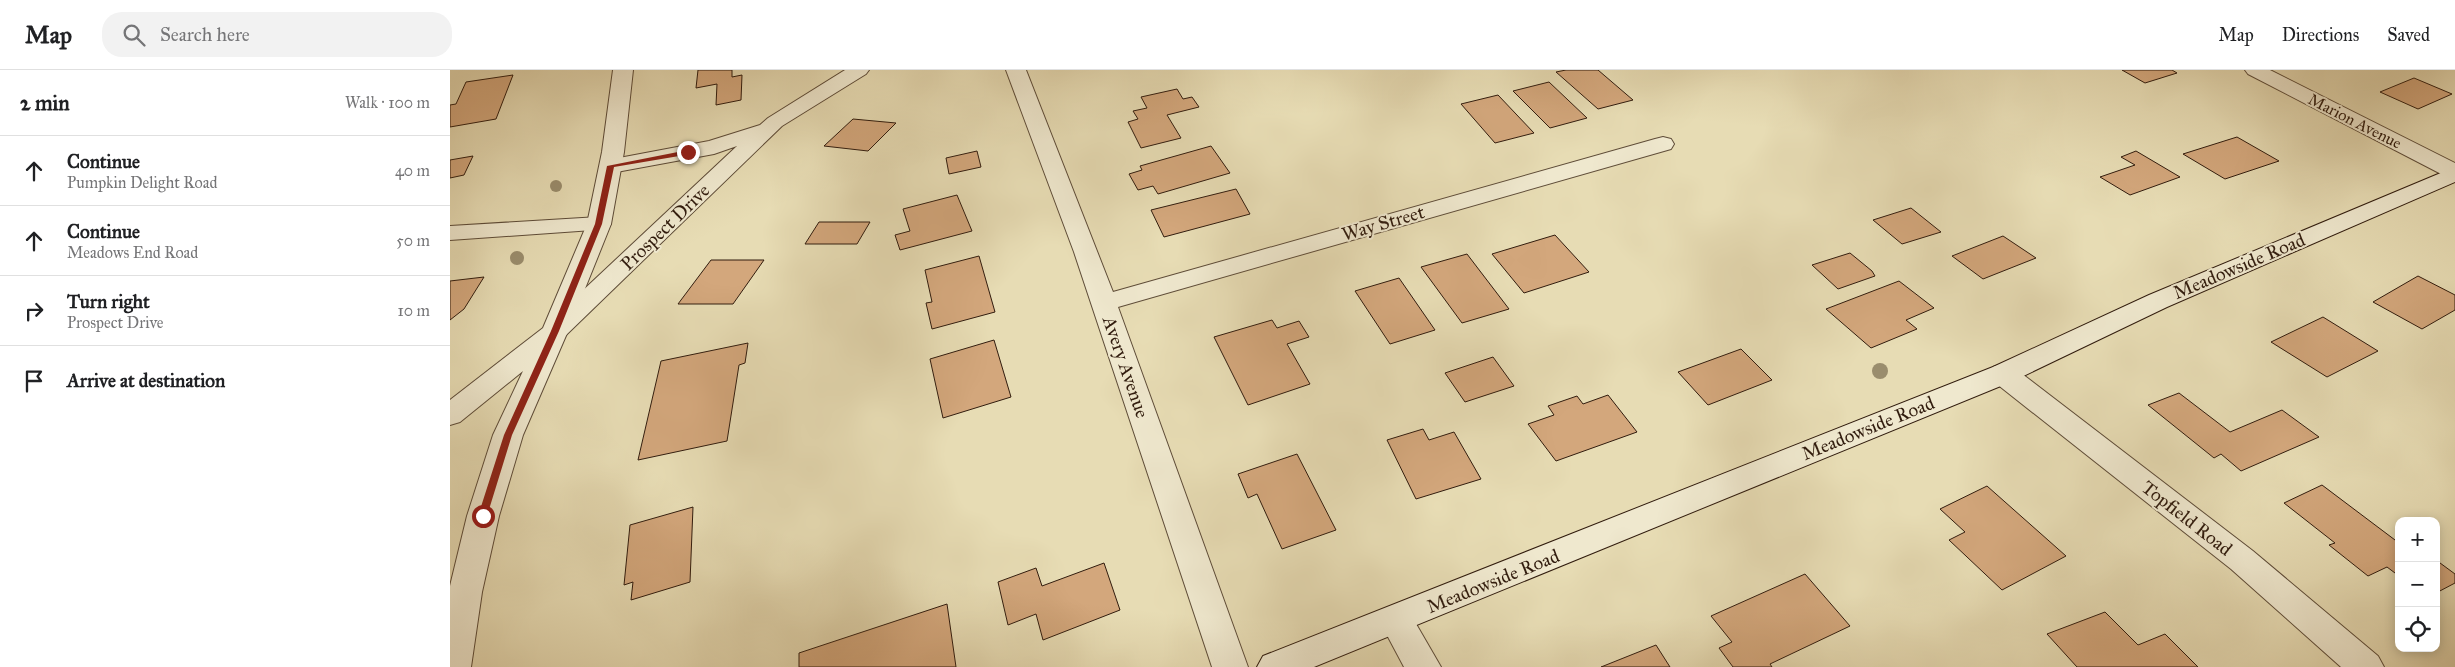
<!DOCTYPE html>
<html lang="en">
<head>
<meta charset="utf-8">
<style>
	:root { --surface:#fff; --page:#f2f2f2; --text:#202124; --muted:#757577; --line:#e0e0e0 }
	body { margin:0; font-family:"IM FELL Great Primer",serif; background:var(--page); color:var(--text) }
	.controls { position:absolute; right:15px; bottom:15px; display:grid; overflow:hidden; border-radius:10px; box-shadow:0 2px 12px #0003 }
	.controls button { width:45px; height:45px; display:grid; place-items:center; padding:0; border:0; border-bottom:1px solid var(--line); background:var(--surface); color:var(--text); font:25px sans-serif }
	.stop { position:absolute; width:15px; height:15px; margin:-11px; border:4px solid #8f2418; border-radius:50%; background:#fff }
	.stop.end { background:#8f2418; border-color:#fff; box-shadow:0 1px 5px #0008 }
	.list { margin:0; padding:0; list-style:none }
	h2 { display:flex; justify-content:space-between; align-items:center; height:65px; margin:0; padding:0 20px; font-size:21px }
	h2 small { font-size:16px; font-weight:400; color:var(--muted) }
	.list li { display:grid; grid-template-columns:32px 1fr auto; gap:15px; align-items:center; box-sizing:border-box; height:70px; padding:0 20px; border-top:1px solid var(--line) }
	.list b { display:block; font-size:19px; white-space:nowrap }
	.list p { margin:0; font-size:16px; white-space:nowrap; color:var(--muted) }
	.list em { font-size:16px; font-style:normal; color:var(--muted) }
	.icon { flex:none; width:28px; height:28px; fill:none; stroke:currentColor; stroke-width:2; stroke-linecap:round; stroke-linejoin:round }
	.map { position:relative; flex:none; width:2005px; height:597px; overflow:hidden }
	header { display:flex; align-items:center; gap:30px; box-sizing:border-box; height:70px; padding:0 25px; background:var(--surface); border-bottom:1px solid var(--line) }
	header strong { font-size:24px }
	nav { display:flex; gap:28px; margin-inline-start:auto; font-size:18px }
	.search { width:350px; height:45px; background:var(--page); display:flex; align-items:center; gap:12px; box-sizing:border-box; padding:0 18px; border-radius:20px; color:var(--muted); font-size:19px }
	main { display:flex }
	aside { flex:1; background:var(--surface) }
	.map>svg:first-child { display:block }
</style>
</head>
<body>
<header>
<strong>Map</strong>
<div class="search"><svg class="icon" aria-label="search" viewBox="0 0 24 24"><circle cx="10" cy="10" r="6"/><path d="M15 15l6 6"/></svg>Search here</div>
<nav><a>Map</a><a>Directions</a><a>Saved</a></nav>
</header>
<main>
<aside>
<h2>2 min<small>Walk · 100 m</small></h2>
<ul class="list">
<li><svg class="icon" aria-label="ahead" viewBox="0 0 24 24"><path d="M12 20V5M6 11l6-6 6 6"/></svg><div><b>Continue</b><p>Pumpkin Delight Road</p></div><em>40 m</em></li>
<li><svg class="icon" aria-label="ahead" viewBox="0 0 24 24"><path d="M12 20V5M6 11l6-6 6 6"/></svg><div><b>Continue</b><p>Meadows End Road</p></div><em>50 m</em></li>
<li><svg class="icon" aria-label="right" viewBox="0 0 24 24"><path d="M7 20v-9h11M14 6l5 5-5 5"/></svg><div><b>Turn right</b><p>Prospect Drive</p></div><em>10 m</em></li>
<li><svg class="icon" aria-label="arrive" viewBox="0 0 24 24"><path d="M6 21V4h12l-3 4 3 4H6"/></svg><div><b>Arrive at destination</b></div></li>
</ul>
</aside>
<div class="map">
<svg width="2005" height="597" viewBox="0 0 2005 597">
	<rect width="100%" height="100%" fill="#e7dcb4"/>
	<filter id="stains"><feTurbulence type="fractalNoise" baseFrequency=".004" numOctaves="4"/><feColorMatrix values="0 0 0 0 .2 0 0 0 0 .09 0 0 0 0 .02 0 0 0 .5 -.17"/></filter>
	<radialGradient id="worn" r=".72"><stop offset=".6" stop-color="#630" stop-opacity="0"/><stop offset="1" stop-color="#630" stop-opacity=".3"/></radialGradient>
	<path fill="#d3a77c" stroke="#311c0e" d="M248,0H282V7L292,5L291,30L266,35L267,14L246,18Z
		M1116,0H1148L1183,30L1148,39L1106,2Z
		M1672,0H1722L1727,3L1695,13Z
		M63,5L46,49L0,57V35L6,34L16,12Z
		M1964,8L2002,24L1968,39L1930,22Z
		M1099,12L1137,48L1100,58L1063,21Z
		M727,19L733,29L742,27L749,37L717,45L731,68L691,78L678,52L688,49L683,41L697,38L691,27Z
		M1048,25L1084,63L1045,73L1011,34Z
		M403,49L446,53L418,81L374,76Z
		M1787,67L1829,91L1775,109L1733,84Z
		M761,76L780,103L708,124L703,116L688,120L679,104L692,100L690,96Z
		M527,81L531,97L499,104L496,88Z
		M1686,81L1730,107L1680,125L1650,107L1685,95L1671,87Z
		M23,86L14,105L0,108V90Z
		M786,119L800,144L714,167L701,140Z
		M507,125L522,161L450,180L445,165L460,161L453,139Z
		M1461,138L1491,162L1452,174L1423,150Z
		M369,152H420L407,174H355Z
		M1105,165L1139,202L1074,223L1042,184Z
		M1553,166L1586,188L1533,209L1502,186Z
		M1400,183L1422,201L1425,206L1388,219L1362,195Z
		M1017,184L1059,239L1012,253L971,197Z
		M529,186L545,242L482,259L476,233L482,232L475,200Z
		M261,190H314L283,234H228Z
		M1968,206L2005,225V240L1972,259L1923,232Z
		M34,207L14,239L0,250V211Z
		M949,208L985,260L940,274L905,221Z
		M1449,211L1484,238L1456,250L1467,259L1421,278L1376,239Z
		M1873,247L1928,281L1877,307L1821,272Z
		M822,250L827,258L849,251L859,267L837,274L860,314L798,335L764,267Z
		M544,270L561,327L493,348L480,289Z
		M298,273L295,293L289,295L277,371L188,390L211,291Z
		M1291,279L1322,310L1258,335L1228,302Z
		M1043,287L1064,316L1015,332L995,303Z
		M1729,323L1780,362L1832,340L1869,367L1791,401L1771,384L1764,388L1698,335Z
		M1158,325L1187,362L1106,391L1078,354L1104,345L1098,336L1127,326L1133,334Z
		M973,359L979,370L1004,362L1031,409L966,429L937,370Z
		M847,384L886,460L832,479L807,424L798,428L788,404Z
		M1872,415L1949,473V506L1937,497L1918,506L1879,475L1885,473L1834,433Z
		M1537,416L1616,486L1552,520L1499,470L1515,462L1490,439Z
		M243,437L240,512L181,530L183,512L174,515L180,455Z
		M1986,490L2005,504V513L1986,523Z
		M654,493L670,540L593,570L586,544L558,555L548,512L586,498L592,516Z
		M1355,504L1400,556L1320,594L1322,597H1283L1269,578L1282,572L1261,546Z
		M497,534L506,597H349V583Z
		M1655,542L1688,575L1715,564L1748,597H1627L1597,564Z
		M1206,575L1220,597H1151Z"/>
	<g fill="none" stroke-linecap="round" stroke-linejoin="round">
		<g stroke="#5e4c38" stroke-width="2">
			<path id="minor" d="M395,0H419L416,4L332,56L114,267L105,270L96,267L92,261L96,255L287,76L264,84L161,103L153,101L150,96L153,91L259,71L310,55L318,48Z
				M556,0H576L663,222L1205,69L1213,67L1221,69L1224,74L1221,79L668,237L798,597H762L624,182Z
				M1795,0H1820L2005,93V109L1997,107L1798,4Z
				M149,147L157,149L161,154L157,159L0,170V156Z
				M1553,294L1563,297L1803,481L1928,586L1934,597H1891L1781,499L1543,311L1539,304L1543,297Z
				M946,535L958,540L991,597H954L929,550L934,540Z"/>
		</g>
		<g stroke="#5e4c38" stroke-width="2">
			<path id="tertiary" d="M163,0H183L174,82L161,154L118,261L73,365L49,446L32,522L21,597H0V516L17,446L43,365L73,301L10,352L0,355V330L93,258L137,154L152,82Z"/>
		</g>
		<g stroke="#311c0e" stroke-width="2">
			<path id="secondary" d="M2005,97V112L1717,237L1563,311L864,597H807L813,586L1543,297L1699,225Z"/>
		</g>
		<use href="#minor" fill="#efe8ce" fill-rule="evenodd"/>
		<use href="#tertiary" fill="#efe8ce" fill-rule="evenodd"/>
		<use href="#secondary" fill="#efe8ce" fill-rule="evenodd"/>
	</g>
	<g fill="#9a8d6d">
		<circle cx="106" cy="116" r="6"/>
		<circle cx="67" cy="188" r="7"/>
		<circle cx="1430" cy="301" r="8"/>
	</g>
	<path fill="#8f2418" d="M238,80L241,84L164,97L152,154L109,261L62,365L37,446L33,450L30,449L28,446L54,365L101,261L145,154L157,96Z"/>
	<g text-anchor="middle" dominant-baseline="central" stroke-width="4" stroke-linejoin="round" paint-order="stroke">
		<g font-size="16" fill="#311c0e" stroke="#efe8ce">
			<text transform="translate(1905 51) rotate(27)">Marion Avenue</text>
		</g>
		<g font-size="19" fill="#311c0e" stroke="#efe8ce">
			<text transform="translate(933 153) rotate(-16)">Way Street</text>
			<text transform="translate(215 157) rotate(-44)">Prospect Drive</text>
			<text transform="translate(1789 196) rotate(-23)">Meadowside Road</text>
			<text transform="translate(676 297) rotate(71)">Avery Avenue</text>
			<text transform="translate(1418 358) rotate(-22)">Meadowside Road</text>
			<text transform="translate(1737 448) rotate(38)">Topfield Road</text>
			<text transform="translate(1043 511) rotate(-22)">Meadowside Road</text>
		</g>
	</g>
	<rect width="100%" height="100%" filter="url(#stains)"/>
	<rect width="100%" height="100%" fill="url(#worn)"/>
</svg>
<div class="controls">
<button>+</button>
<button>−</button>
<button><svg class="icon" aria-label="locate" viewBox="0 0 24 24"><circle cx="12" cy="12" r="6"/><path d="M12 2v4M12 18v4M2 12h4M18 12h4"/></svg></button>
</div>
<div class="stop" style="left:33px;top:446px"></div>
<div class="stop end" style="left:238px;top:82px"></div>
</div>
</main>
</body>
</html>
